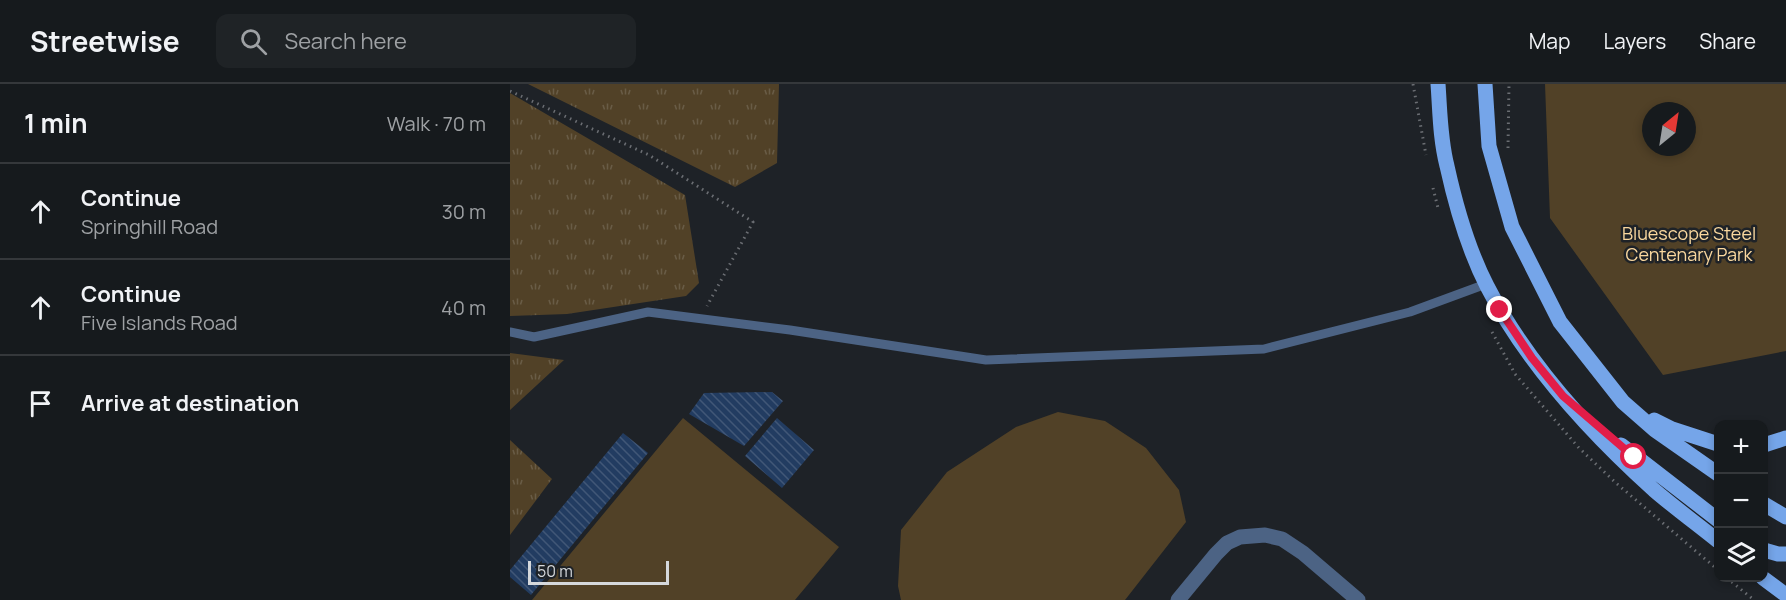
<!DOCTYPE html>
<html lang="en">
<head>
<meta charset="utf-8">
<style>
	:root { --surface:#161a1d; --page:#1f2326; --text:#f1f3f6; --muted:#9ea1a4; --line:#35383b }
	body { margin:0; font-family:Manrope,sans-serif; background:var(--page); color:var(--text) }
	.controls { position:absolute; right:18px; bottom:18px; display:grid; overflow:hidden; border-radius:12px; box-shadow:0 3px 9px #0003 }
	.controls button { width:54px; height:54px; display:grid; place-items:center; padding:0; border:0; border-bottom:2px solid var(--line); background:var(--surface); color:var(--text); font:30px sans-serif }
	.compass { position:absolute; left:1132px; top:18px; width:54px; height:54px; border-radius:50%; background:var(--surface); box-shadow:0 3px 9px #0003; rotate:30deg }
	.scale { position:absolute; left:18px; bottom:15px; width:141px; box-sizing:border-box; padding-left:6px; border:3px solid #d5d8dc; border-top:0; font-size:16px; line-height:21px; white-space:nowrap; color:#d5d8dc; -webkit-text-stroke:4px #1e2227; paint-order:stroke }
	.stop { position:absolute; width:18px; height:18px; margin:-14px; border:4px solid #e11d48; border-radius:50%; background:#fff }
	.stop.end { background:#e11d48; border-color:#fff; box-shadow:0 2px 6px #0008 }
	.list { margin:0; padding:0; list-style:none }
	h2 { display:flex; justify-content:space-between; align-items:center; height:78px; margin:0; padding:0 24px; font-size:26px }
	h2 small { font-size:20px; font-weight:400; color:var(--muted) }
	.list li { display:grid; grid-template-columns:39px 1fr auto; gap:18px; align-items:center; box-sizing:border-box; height:96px; padding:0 24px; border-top:2px solid var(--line) }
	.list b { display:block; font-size:22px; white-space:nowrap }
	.list p { margin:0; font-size:20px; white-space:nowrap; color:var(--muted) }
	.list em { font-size:20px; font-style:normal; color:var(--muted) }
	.icon { flex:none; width:33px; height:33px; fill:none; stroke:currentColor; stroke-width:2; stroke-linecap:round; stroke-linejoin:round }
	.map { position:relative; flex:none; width:1276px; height:516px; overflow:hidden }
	header { display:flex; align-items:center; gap:36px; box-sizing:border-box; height:84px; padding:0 30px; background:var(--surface); border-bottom:2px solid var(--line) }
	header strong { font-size:28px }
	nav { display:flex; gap:33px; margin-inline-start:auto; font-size:21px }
	.search { width:420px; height:54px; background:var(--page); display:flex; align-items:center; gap:15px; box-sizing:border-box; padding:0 21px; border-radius:12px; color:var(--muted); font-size:22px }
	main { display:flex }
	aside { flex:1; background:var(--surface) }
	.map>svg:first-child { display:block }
</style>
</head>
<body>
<header>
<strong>Streetwise</strong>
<div class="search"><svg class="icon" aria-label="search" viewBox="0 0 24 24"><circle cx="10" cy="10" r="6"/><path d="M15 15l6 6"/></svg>Search here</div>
<nav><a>Map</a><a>Layers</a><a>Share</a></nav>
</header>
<main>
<aside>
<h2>1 min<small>Walk · 70 m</small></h2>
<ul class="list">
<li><svg class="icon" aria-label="ahead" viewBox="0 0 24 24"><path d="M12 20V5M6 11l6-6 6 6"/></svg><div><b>Continue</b><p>Springhill Road</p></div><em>30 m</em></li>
<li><svg class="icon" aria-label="ahead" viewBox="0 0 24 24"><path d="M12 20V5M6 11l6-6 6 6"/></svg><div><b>Continue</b><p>Five Islands Road</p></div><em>40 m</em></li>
<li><svg class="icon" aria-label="arrive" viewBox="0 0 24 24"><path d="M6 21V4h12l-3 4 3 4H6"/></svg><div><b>Arrive at destination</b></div></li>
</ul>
</aside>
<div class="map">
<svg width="1276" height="516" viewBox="0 0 1276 516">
	<defs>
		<pattern id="grass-tufts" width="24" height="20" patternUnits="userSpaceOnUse" patternTransform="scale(1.5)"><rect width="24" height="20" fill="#514127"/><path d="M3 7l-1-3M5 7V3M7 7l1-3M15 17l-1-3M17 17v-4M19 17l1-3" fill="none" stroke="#695c46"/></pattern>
		<pattern id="building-back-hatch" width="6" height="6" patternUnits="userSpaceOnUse" patternTransform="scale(1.5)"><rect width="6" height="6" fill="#223c61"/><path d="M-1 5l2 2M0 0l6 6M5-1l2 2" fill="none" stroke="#415777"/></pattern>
	</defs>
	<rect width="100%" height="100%" fill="#1e2227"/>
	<path fill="url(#grass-tufts)" d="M18,0H269L267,79L225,103Z
		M0,9L175,111L189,199L176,212L57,230L0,232Z
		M0,269L54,276L0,326Z
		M0,356L42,395L0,451Z"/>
	<path fill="#514127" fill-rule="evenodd" d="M1035,0H1276V267L1153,291L1040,134ZM1141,27H1177V63H1141Z
		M548,328L595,337L636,364L669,406L676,438L615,516H391L388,502L391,446L437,388L506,343Z
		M173,334L329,463L285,516H22Z"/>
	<path fill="url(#building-back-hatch)" d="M262,308L273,317L234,362L179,330L194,309Z
		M267,334L304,366L272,404L235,372Z
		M113,349L138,369L21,511L0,493V486Z"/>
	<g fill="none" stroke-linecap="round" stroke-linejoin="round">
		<path stroke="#6b6e73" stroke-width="3" stroke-dasharray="1.5 4.5" stroke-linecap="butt" d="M903,0L916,71
			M0,7L139,71L243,138L197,222
			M998,64L999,0
			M923,104L928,124
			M982,248L1005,290L1069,364L1106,399L1208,486
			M1217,494L1244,516"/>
		<path stroke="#4c6384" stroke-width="9" d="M0,248L24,253L138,228L280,246L476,276L754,265L900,228L976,200"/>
		<path stroke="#4c6384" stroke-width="15" d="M668,516L706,470L717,459L730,453L755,451L772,455L793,469L848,516"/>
		<path stroke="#75a5e9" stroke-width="15" d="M928,0C930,27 930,55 937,82C946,123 958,165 977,202C1016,278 1082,350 1144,406C1165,424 1187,440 1208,457
			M975,0L979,62L1002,143L1050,238L1113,318L1145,346L1208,390
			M1144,336L1162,345L1208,360
			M1111,361L1208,436
			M1254,361L1276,354
			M1254,420L1276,433
			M1254,466L1268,470H1276
			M1253,494L1276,511"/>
	</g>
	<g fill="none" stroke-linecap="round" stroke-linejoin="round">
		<path stroke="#e11d48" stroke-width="8" d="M990,226L1022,274L1053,312L1124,373"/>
	</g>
	<g text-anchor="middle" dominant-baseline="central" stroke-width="5" stroke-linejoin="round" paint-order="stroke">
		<g font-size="18" fill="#f9d79e" stroke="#1e2227">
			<text x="1179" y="149">Bluescope Steel<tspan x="1179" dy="21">Centenary Park</tspan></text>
		</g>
	</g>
</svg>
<div class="controls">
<button>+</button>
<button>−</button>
<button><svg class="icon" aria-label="layers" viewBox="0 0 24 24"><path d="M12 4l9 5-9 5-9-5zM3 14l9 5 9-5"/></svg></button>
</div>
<svg class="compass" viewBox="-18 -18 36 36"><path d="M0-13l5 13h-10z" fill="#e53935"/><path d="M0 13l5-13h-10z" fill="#9ea1a4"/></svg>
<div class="scale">50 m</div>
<div class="stop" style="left:1124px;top:373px"></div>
<div class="stop end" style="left:990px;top:226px"></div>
</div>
</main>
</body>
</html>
